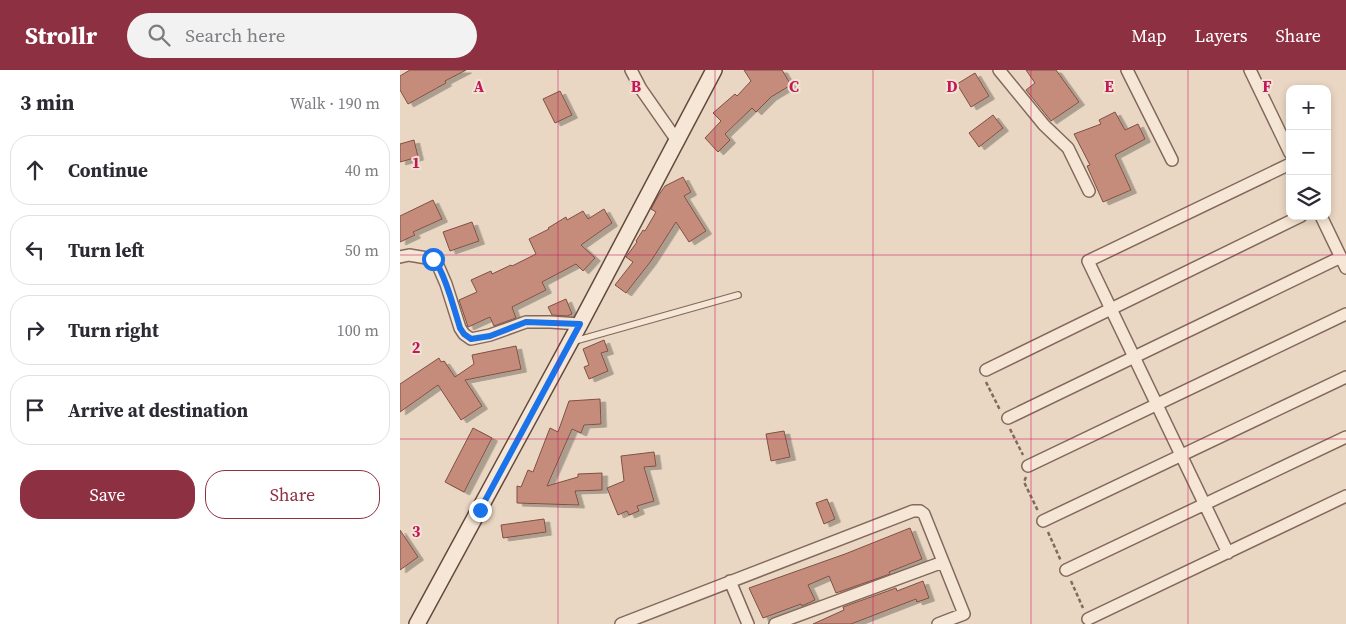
<!DOCTYPE html>
<html lang="en">
<head>
<meta charset="utf-8">
<style>
	:root { --surface:#fff; --page:#f2f2f3; --text:#2b2b33; --muted:#7c7c81; --line:#e1e1e2; --accent:#8d3042 }
	body { margin:0; font-family:"Source Serif 4",serif; background:var(--page); color:var(--text) }
	.controls { position:absolute; right:15px; top:15px; display:grid; overflow:hidden; border-radius:10px; box-shadow:0 2px 8px #0003 }
	.controls button { width:45px; height:45px; display:grid; place-items:center; padding:0; border:0; border-bottom:1px solid var(--line); background:var(--surface); color:var(--text); font:25px sans-serif }
	.stop { position:absolute; width:15px; height:15px; margin:-11px; border:4px solid #1a73e8; border-radius:50%; background:#fff }
	.stop.end { background:#1a73e8; border-color:#fff; box-shadow:0 1px 5px #0008 }
	.list { margin:0; padding:0; list-style:none }
	h2 { display:flex; justify-content:space-between; align-items:center; height:65px; margin:0; padding:0 20px; font-size:21px }
	h2 small { font-size:16px; font-weight:400; color:var(--muted) }
	.list li { display:grid; grid-template-columns:32px 1fr auto; gap:15px; align-items:center; box-sizing:border-box; height:70px; margin:0 10px 10px; padding:0 10px; border:1px solid var(--line); border-radius:20px }
	.list b { display:block; font-size:19px; white-space:nowrap }
	.list em { font-size:16px; font-style:normal; color:var(--muted) }
	.actions { display:flex; gap:10px; padding:15px 20px }
	.actions a { flex:1; padding:11px 0; border:1px solid var(--accent); border-radius:20px; text-align:center; font-size:18px; color:var(--accent) }
	.actions .main { background:var(--accent); color:#fff }
	.icon { flex:none; width:28px; height:28px; fill:none; stroke:currentColor; stroke-width:2; stroke-linecap:round; stroke-linejoin:round }
	.map { position:relative; flex:none; width:946px; height:554px; overflow:hidden }
	header { display:flex; align-items:center; gap:30px; box-sizing:border-box; height:70px; padding:0 25px; background:var(--accent); color:#fff }
	header strong { font-size:24px }
	nav { display:flex; gap:28px; margin-inline-start:auto; font-size:18px }
	.search { width:350px; height:45px; background:var(--page); display:flex; align-items:center; gap:12px; box-sizing:border-box; padding:0 18px; border-radius:28px; color:var(--muted); font-size:19px }
	main { display:flex }
	aside { flex:1; background:var(--surface) }
	.map>svg:first-child { display:block }
</style>
</head>
<body>
<header>
<strong>Strollr</strong>
<div class="search"><svg class="icon" aria-label="search" viewBox="0 0 24 24"><circle cx="10" cy="10" r="6"/><path d="M15 15l6 6"/></svg>Search here</div>
<nav><a>Map</a><a>Layers</a><a>Share</a></nav>
</header>
<main>
<aside>
<h2>3 min<small>Walk · 190 m</small></h2>
<ul class="list">
<li><svg class="icon" aria-label="ahead" viewBox="0 0 24 24"><path d="M12 20V5M6 11l6-6 6 6"/></svg><div><b>Continue</b></div><em>40 m</em></li>
<li><svg class="icon" aria-label="left" viewBox="0 0 24 24"><path d="M17 20v-9H6M10 6l-5 5 5 5"/></svg><div><b>Turn left</b></div><em>50 m</em></li>
<li><svg class="icon" aria-label="right" viewBox="0 0 24 24"><path d="M7 20v-9h11M14 6l5 5-5 5"/></svg><div><b>Turn right</b></div><em>100 m</em></li>
<li><svg class="icon" aria-label="arrive" viewBox="0 0 24 24"><path d="M6 21V4h12l-3 4 3 4H6"/></svg><div><b>Arrive at destination</b></div></li>
</ul>
<div class="actions"><a class="main">Save</a><a>Share</a></div>
</aside>
<div class="map">
<svg width="946" height="554" viewBox="0 0 946 554">
	<defs>
		<filter id="shadow"><feDropShadow dx="5.5" dy="3" stdDeviation="0" flood-color="#0004"/></filter>
	</defs>
	<rect width="100%" height="100%" fill="#ead7c3"/>
	<path fill="#c58c7b" stroke="#805043" filter="url(#shadow)" d="M10,0H66L45,11L46,13L8,34L0,20V6Z
		M344,0H382L391,15L371,27L356,42L352,38L325,64L330,70L318,82L305,68L321,51L313,43L335,24L337,26L351,11Z
		M626,0H656L679,32L651,51L626,20L635,13Z
		M575,3L589,26L571,37L557,14Z
		M160,21L172,45L155,53L143,29Z
		M715,42L725,60L738,54L745,69L715,85L731,120L703,132L687,96L690,95L674,64L701,54L699,50Z
		M593,45L603,58L579,77L569,63Z
		M14,70L18,87L0,92V74Z
		M283,107L291,122L284,126L306,161L289,172L276,152L251,191L226,223L215,215L233,192L226,187L237,172L236,171L243,160L245,161L256,142L251,139L258,126L265,116Z
		M33,130L42,149L13,162L15,165L0,172V146Z
		M204,139L212,153L181,175L195,188L183,201L176,194L142,212L146,220L112,237L116,248L94,256L90,247L68,257L59,230L77,222L71,210L91,201L92,204L111,195L112,196L136,184L129,169L149,159L148,158L166,147L167,150L183,141L188,149Z
		M72,152L79,171L50,181L43,162Z
		M166,229L172,244L167,246L152,245L148,237Z
		M204,270L208,281L201,283L208,301L189,309L184,297L189,295L183,279Z
		M116,276L121,299L65,310L82,336L61,350L38,315L0,342V314L39,288L41,292L44,291L55,307L74,294L72,285Z
		M200,329L201,354L184,355L181,363L172,359L147,416L178,407V404L202,403V420L175,421L179,435L117,433V416L121,417L128,400L133,402L150,358L158,362L169,331Z
		M73,358L92,368L64,422L45,412Z
		M384,361L390,387L371,391L366,364Z
		M254,382L256,396L244,397L254,431L237,436L239,441L229,445L227,441L218,445L207,418L224,411L221,386Z
		M427,429L435,449L424,454L416,433Z
		M144,449L146,462L103,468L101,455Z
		M510,458L522,489L489,502L490,504L436,523L429,506L408,515L415,530L402,536L401,534L363,548L349,518L445,484Z
		M0,460L18,487L0,500Z
		M523,511L529,528L517,532L516,529L451,554H413L444,540L443,537L496,518L497,521Z"/>
	<g fill="none" stroke-linecap="round" stroke-linejoin="round">
		<g stroke="#83695b" stroke-width="8">
			<path id="lane" d="M175,271L338,225"/>
		</g>
		<g stroke="#83695b" stroke-width="14">
			<path id="street" d="M231,0L241,19L278,72
				M599,0L644,55L668,78L689,121
				M727,0L772,90
				M850,0L890,83
				M921,146L946,198
				M0,187L9,185L33,189L36,191L46,214L60,258L64,264L71,269L90,265L126,252H150L180,254
				M586,300L901,146
				M608,348L941,187
				M628,396L946,244
				M643,451L946,307
				M828,483L688,191L890,94
				M666,500L946,367
				M330,511L348,554
				M688,549L946,426
				M221,554L513,441H520L524,444L564,544L538,554
				M375,554L543,492"/>
		</g>
		<g stroke="#644a3e" stroke-width="18">
			<path id="secondary" d="M17,554L180,254L314,0"/>
		</g>
		<path stroke="#83695b" stroke-width="2.5" stroke-dasharray="4 2.5" stroke-linecap="butt" d="M586,312L600,340
			M610,359L623,385
			M626,407L624,412L638,441
			M648,462L661,491
			M671,511L683,538"/>
		<use href="#lane" stroke="#f6e6d5" stroke-width="5.5"/>
		<use href="#street" stroke="#f6e6d5" stroke-width="11"/>
		<use href="#secondary" stroke="#f6e6d5" stroke-width="15"/>
	</g>
	<g fill="none" stroke-linecap="round" stroke-linejoin="round">
		<path stroke="#1a73e8" stroke-width="6" d="M33,189C44,199 55,242 60,258L64,264L71,269L90,266L126,252L180,254L80,440"/>
	</g>
	<path fill="none" stroke="#c2185b" stroke-width="1" stroke-opacity="0.55" d="M158,0V554M315,0V554M473,0V554M631,0V554M788,0V554M0,185H946M0,369H946"/>
	<g font-size="16" text-anchor="middle" font-weight="bold" fill="#c2185b" stroke="#f2e3d2" stroke-width="4" stroke-linejoin="round" paint-order="stroke">
		<text x="79" y="22">A</text>
		<text x="236" y="22">B</text>
		<text x="394" y="22">C</text>
		<text x="552" y="22">D</text>
		<text x="709" y="22">E</text>
		<text x="867" y="22">F</text>
		<text x="16" y="98">1</text>
		<text x="16" y="283">2</text>
		<text x="16" y="467">3</text>
	</g>
</svg>
<div class="controls">
<button>+</button>
<button>−</button>
<button><svg class="icon" aria-label="layers" viewBox="0 0 24 24"><path d="M12 4l9 5-9 5-9-5zM3 14l9 5 9-5"/></svg></button>
</div>
<div class="stop" style="left:33px;top:189px"></div>
<div class="stop end" style="left:80px;top:440px"></div>
</div>
</main>
</body>
</html>
